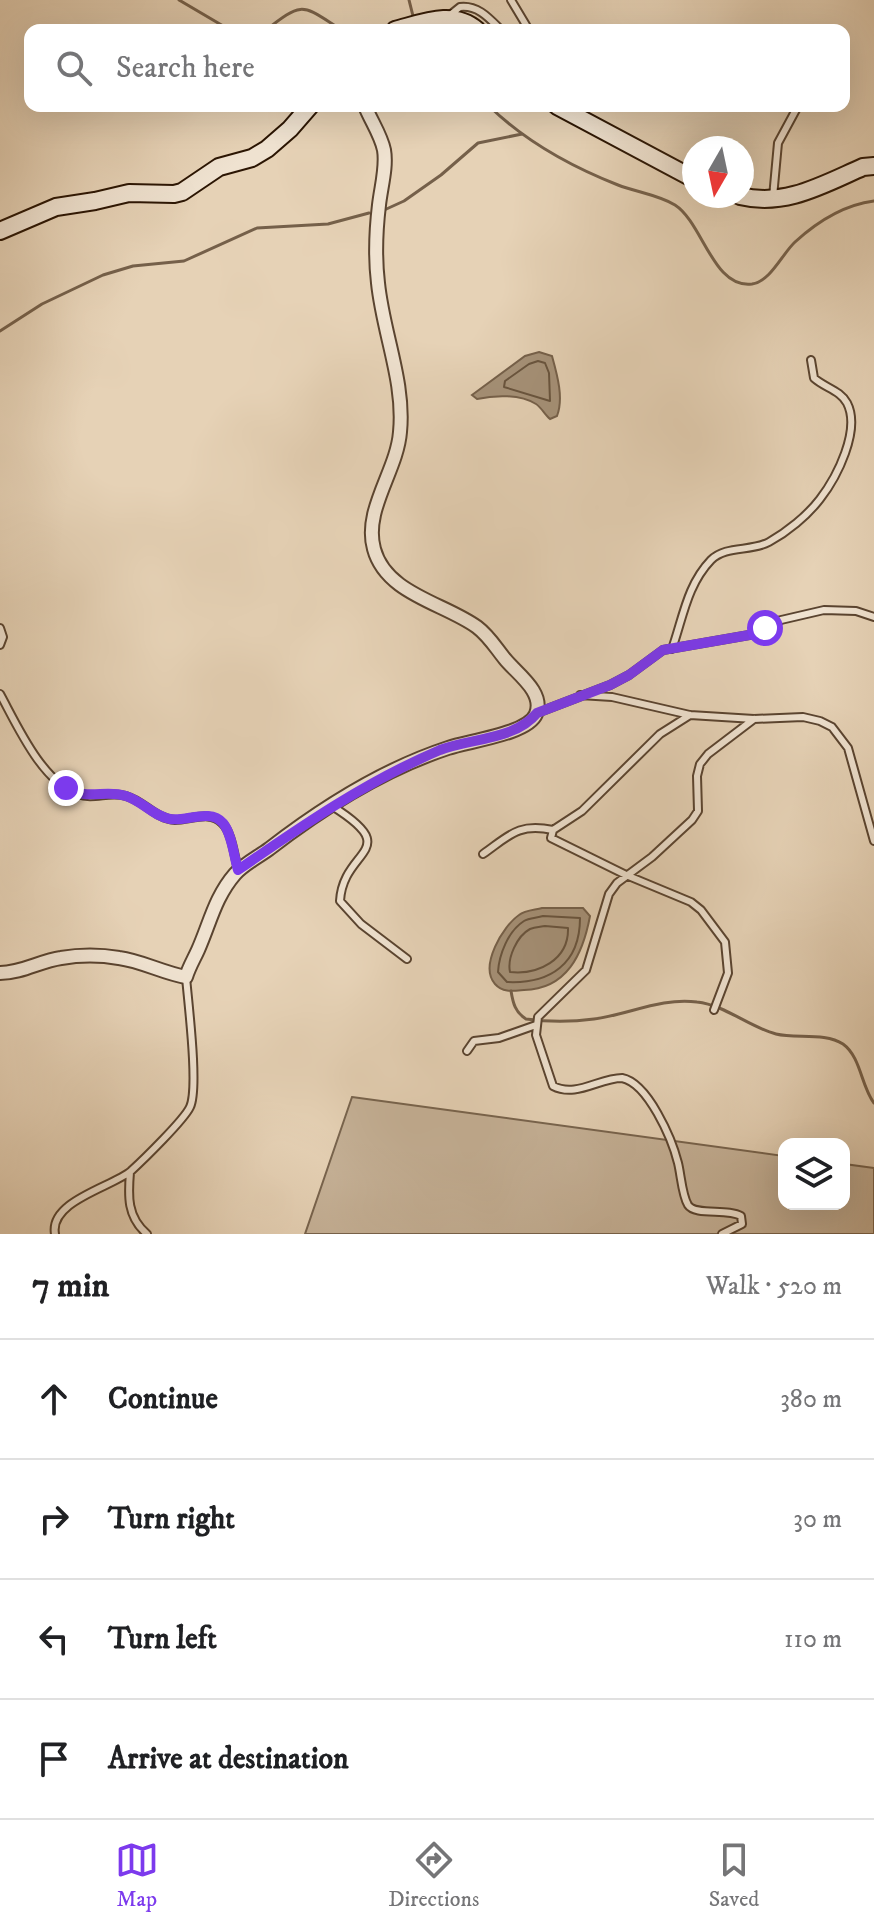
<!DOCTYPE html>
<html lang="en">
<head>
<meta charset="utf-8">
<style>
	:root { --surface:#fff; --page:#f6f6f6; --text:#202124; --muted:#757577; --line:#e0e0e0; --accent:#7c3aed }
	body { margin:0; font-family:"IM FELL DW Pica",serif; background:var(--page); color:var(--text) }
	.controls { position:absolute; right:24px; bottom:24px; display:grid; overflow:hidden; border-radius:16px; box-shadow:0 8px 32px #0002 }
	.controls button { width:72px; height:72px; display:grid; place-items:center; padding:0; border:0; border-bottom:2px solid var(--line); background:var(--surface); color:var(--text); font:40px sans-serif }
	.compass { position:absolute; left:682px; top:136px; width:72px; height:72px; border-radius:50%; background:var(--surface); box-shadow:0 8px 32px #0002; rotate:189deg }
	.stop { position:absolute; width:24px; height:24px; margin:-18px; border:6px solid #7c3aed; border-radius:50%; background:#fff }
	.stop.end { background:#7c3aed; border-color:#fff; box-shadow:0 2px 8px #0008 }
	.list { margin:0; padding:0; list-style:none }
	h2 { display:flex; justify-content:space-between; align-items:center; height:104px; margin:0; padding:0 32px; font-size:34px }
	h2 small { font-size:26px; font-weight:400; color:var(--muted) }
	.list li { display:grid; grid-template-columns:52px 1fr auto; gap:24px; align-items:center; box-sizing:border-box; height:120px; padding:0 32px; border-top:2px solid var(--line) }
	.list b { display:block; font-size:30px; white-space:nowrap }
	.list em { font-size:26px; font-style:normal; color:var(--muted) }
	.icon { flex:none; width:44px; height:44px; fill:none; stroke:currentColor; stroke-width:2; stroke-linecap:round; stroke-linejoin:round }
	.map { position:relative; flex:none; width:874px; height:1234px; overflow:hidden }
	.search { position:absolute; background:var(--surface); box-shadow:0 8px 32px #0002; left:24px; right:24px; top:24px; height:88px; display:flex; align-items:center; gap:20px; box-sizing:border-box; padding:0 28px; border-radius:16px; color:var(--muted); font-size:30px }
	.sheet { height:584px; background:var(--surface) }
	nav { display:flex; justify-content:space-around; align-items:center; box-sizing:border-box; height:112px; border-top:2px solid var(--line); background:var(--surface); font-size:22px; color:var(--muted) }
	nav a { display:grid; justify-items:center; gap:4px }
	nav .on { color:var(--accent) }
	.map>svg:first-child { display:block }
</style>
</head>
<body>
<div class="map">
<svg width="874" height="1234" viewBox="0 0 874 1234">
	<rect width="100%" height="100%" fill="#e6d2b6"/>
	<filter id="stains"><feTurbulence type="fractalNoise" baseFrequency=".0025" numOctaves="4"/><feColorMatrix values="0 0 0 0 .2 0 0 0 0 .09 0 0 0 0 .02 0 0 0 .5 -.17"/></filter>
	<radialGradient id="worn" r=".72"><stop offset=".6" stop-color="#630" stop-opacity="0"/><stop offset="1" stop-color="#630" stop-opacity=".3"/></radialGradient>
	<path fill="#c6b298" stroke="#78644e" stroke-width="2" d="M352,1097L784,1156V1204H844V1164L874,1168V1234H305Z"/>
	<path fill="#a69279" stroke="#75604a" stroke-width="2" d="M539,352L552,356C557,374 564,398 557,416L550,419C545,415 541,407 536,404C520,394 495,395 477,399L472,395L525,356Z
		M542,908H583L590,916C583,954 567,989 524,990C513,991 503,993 495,984C479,966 503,926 519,915C525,910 535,910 542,908Z"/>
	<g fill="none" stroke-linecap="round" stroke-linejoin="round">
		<path stroke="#68543e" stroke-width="2" d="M538,361L545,363L549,373L550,401L504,387L505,381L529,364Z
			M543,916L580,918C580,964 550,984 507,982L498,972C499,955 508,931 524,921C529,918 537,918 543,916Z
			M545,926L568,928C569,960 538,975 510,972C507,958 517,936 530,929C535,927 540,927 545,926Z"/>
		<path stroke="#75604a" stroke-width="3" d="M179,0L230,30
			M409,0L414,20
			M266,30C304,0 302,5 342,30
			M489,106C525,141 572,167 618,185C636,192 659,195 675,205C703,223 713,289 752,284C771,281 782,254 795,242C818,221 843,205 874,201
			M382,211L404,201L441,175L478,143L522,134
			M0,331L42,304L103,275L133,266L184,261L257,228L328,224L369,213
			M511,991C513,1003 515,1012 526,1019C548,1022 572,1022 594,1019C627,1015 662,997 697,1002C725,1005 749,1027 776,1034C796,1039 825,1032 843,1044C861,1057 861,1086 874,1103"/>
		<g stroke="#5a4430" stroke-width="10">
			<path id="lane" d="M511,0L529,30
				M450,15L460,7C478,5 489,18 501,30
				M773,197L778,143L798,106
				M0,628L3,637L0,645
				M672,649C683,618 687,585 711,560C726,545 751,552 769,542C787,532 807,516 820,499C837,477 861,430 847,403C840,390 825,388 814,378L811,360
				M0,694C17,725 42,782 78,794C93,800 110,791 126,796C144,801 156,819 175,820C191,820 210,810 222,823C232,832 234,856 238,869
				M580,695L612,697L690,715L754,719L803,717L820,721L832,727L848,748L874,841
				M537,713L610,685L629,675L663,650L755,634L781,620L824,610L856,611L874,617
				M690,715L660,734L582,811L553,830L551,838L626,875L691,902L701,910L725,942L728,973L714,1010
				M332,806C405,852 343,848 340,901L361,924L407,959
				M483,854C510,835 518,823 553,830
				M467,1051L474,1041L499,1038L536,1025
				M130,1172C128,1196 127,1217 147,1234
				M55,1234C49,1201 112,1187 131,1171C143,1160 184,1120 190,1107C199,1088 188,1002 186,977
				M722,1234L742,1224L741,1216C728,1208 695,1216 688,1205C682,1195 681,1175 678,1163C672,1139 648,1083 622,1078C599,1078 576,1098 553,1086L536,1035L538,1017L586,970L609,894L617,883L652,857L692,820L698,811L697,776L700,764L708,754L754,719"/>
		</g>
		<g stroke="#5a4430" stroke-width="16">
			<path id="street" d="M0,973C22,973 40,961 61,958C79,955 101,955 119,958C142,961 163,973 186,977C189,967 194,959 198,950C210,923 215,897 235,874C244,864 258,857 269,849C322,808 384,769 448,748C468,741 528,734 536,714C545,692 516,673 505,659C496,648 489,636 477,627C444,603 386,594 374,549C363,510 397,471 400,432C405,382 383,333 378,283C375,258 376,230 379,205C381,187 387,167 384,150C381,135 371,121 365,106"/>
		</g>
		<g stroke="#2b1503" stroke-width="20">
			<path id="secondary" d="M395,30C422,23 453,9 477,30
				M557,106L694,179
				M740,196C785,207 822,185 863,167L874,166
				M0,231L56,207L95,201L129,193L174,194L182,192L219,167L252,158L267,149L290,129L310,106"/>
		</g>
		<use href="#lane" stroke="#efe2d0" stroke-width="6"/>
		<use href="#street" stroke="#efe2d0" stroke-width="12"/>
		<use href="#secondary" stroke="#efe2d0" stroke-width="16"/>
	</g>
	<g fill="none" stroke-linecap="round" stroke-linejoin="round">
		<path stroke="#7c3aed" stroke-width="10" d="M66,788C89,801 104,789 126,796C142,801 153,816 170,819C186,822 210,808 223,823C232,834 234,857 238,870C303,825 367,781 440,750C471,738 515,740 537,713L610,685L629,675L663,650L755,634L765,628"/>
	</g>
	<rect width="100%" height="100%" filter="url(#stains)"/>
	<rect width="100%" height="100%" fill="url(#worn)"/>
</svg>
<div class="controls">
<button><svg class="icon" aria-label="layers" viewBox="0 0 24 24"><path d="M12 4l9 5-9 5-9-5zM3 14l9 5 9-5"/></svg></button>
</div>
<svg class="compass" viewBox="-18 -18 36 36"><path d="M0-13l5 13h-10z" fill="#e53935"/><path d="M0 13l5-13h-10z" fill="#757577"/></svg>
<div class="stop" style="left:765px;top:628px"></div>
<div class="stop end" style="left:66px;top:788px"></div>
<div class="search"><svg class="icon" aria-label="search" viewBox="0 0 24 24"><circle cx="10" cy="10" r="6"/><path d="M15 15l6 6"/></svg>Search here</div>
</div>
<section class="sheet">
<h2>7 min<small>Walk · 520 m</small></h2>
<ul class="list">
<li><svg class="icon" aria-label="ahead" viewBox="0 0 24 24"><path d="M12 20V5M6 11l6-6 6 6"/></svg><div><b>Continue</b></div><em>380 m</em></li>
<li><svg class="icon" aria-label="right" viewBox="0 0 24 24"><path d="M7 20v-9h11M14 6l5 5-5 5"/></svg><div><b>Turn right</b></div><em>30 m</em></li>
<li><svg class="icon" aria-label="left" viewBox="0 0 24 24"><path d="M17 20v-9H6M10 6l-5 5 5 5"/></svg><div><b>Turn left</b></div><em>110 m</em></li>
<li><svg class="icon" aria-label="arrive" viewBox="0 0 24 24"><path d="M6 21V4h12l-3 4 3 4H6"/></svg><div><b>Arrive at destination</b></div></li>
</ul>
</section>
<nav>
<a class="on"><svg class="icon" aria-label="map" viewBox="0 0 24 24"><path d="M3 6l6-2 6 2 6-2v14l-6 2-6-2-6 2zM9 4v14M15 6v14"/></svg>Map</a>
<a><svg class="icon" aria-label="directions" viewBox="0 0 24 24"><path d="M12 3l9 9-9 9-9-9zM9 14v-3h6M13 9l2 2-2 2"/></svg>Directions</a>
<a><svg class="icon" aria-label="saved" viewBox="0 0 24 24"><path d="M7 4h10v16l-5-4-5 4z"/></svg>Saved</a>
</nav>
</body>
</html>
